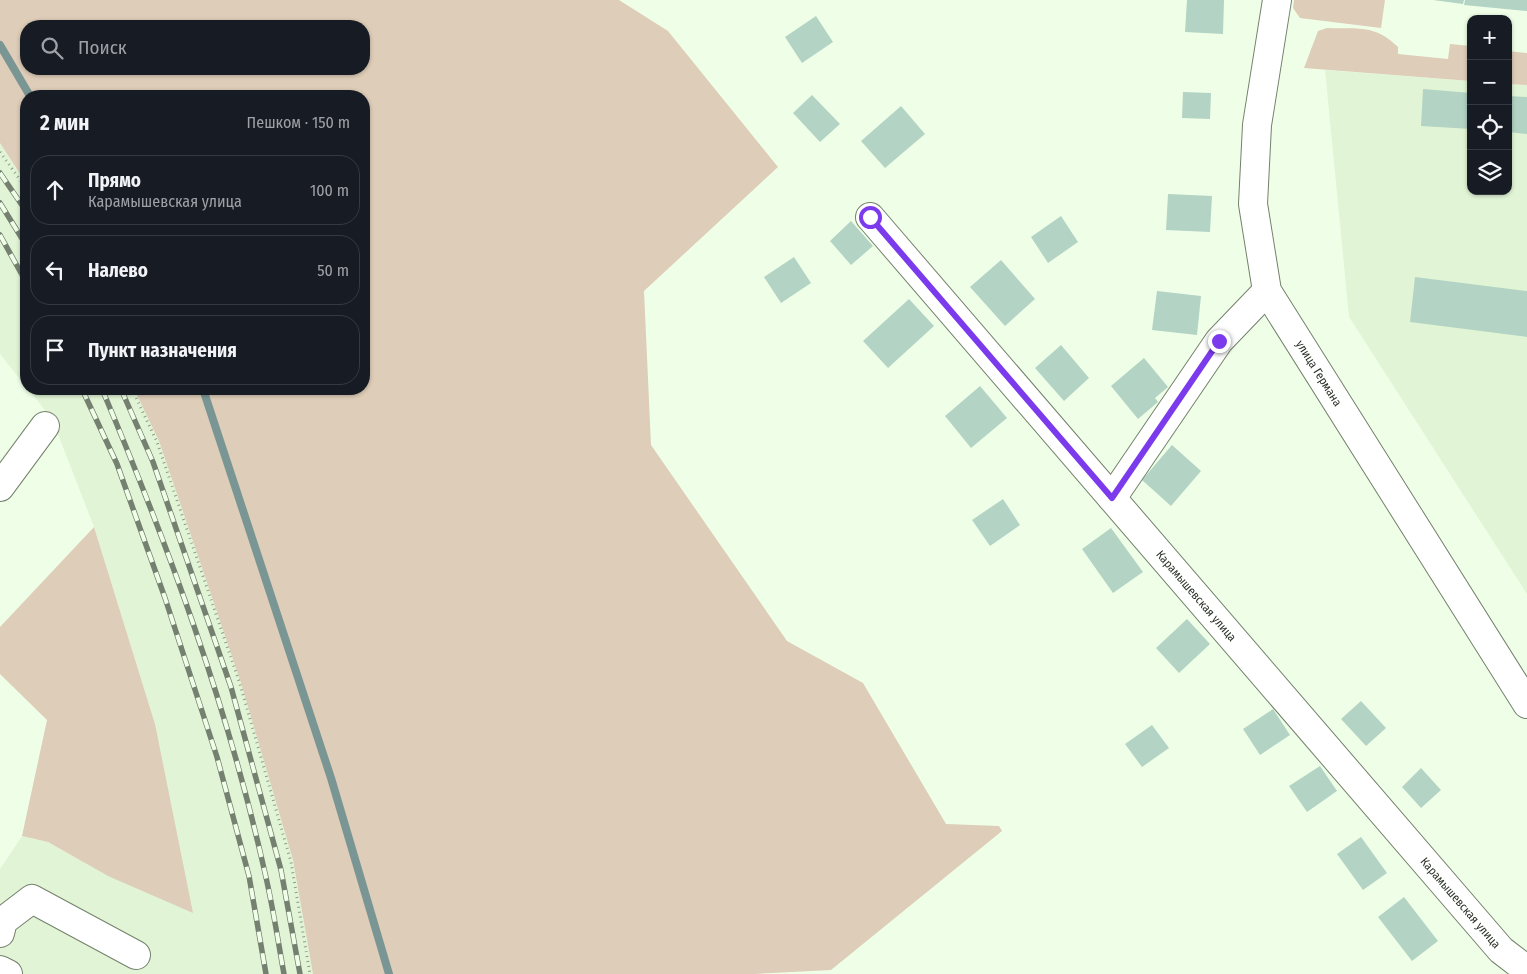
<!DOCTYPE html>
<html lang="ru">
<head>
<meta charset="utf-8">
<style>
	:root { --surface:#171b24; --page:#242831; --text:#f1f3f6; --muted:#9ea1a6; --line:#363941 }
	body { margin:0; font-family:"Fira Sans Condensed",sans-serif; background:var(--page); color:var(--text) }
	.controls { position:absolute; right:15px; top:15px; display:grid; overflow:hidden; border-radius:10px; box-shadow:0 1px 4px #0004 }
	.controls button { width:45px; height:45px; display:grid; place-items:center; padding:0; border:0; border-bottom:1px solid var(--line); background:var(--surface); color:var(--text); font:25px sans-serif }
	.stop { position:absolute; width:15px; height:15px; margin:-11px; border:4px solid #7c3aed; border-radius:50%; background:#fff }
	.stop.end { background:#7c3aed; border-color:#fff; box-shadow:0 1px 5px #0008 }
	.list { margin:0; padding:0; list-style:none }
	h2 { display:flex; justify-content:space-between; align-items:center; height:65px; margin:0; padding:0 20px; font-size:21px }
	h2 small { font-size:16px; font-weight:400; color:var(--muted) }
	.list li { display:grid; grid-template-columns:32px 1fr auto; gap:15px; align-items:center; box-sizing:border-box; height:70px; margin:0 10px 10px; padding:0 10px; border:1px solid var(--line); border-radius:20px }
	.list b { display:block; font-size:19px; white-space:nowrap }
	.list p { margin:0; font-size:16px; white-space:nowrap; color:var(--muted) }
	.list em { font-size:16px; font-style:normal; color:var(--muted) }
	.icon { flex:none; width:28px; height:28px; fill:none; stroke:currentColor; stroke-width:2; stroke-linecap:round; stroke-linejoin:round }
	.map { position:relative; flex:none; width:1527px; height:974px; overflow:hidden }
	.search { position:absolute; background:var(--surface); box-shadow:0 1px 4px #0004; left:20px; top:20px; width:350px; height:55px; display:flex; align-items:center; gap:12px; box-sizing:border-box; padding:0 18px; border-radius:20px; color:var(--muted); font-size:19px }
	.panel { position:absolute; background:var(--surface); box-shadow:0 1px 4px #0004; left:20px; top:90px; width:350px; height:305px; border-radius:20px }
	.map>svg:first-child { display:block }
</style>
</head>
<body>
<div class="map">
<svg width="1527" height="974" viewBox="0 0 1527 974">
	<rect width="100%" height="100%" fill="#efffe7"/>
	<path fill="#e1f5d6" d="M1325,70L1471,81V191H1508V84L1527,85V594L1349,317Z
		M0,143L26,183V387L0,354Z
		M28,389H134L159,441L241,683L293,860L313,974H0V869L22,836L48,842L108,876L155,724L94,527L52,419Z"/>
	<path fill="#decdb8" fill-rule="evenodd" d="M0,0H619L668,31L778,167L644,291L651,445L787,641L863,683L946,824L999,826L1002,831L831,970L754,974H313L293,860L241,683L159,441L134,389H364V96H26V183L0,143ZM364,26V69H26V26Z
		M1294,0H1385L1381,28L1300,18L1293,8Z
		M1327,28C1358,29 1375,24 1398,47V54L1448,59L1450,44L1471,46V81L1304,68L1318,31Z
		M1508,51L1527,53V85L1508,84Z
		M94,527L155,724L193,913L108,876L48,842L22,836L47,720L0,674V627Z"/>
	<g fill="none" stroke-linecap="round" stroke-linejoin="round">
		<path stroke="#7a9694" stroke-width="8" d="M0,45L30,96
			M203,389L331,778L389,974"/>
	</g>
	<path fill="#b3d3c4" d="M1187,0H1224L1223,34L1185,32Z
		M1433,0H1464L1463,4Z
		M1465,0H1527V11L1464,5Z
		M816,16L833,42L802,63L785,37Z
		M1423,89L1471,93V129L1421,126Z
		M1183,92L1211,93L1210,119L1182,118Z
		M812,95L840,124L820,142L793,113Z
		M1508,96L1527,97V134L1508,132Z
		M901,106L925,134L885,168L861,141Z
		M1168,194L1212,196L1210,232L1166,230Z
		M1061,216L1078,242L1048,263L1031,237Z
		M851,221L873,246L851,265L830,241Z
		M794,257L811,283L781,303L764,277Z
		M1001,260L1035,299L1005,326L970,287Z
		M1415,277L1527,291V337L1410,322Z
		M1157,291L1201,296L1197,335L1152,330Z
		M909,299L934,326L888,368L863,341Z
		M1061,345L1089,378L1064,401L1035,368Z
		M1144,358L1168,387L1155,398L1158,402L1138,419L1111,386Z
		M980,386L1007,418L971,448L945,416Z
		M1172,445L1201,471L1171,506L1142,480Z
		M1003,499L1020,525L990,546L972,520Z
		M1111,528L1143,572L1113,593L1082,549Z
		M1187,619L1210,644L1179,673L1156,648Z
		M1361,701L1386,728L1366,746L1341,719Z
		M1273,709L1290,735L1260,755L1243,729Z
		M1152,725L1169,748L1142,767L1125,744Z
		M1320,766L1337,791L1307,812L1289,786Z
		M1421,768L1441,790L1421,808L1402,787Z
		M1361,837L1387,873L1363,890L1337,854Z
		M1404,897L1438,941L1412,961L1378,917Z"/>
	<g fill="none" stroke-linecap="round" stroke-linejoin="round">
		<g stroke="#74816c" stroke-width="30">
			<g id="minor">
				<path id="s1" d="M1277,0L1257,125L1253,204L1267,291L1527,704"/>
				<path id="s2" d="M870,217L1501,950L1527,970"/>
				<path d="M0,487L45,426"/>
				<path d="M1112,498L1219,341L1267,291"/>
				<path d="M0,933L3,921L32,899L136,955"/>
				<path d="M0,970L8,974"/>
			</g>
		</g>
		<path stroke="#909b8a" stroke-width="3" stroke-dasharray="1 4" stroke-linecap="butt" d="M0,152L26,188
			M132,389L157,442L240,684L291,862L310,974"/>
		<use href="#minor" stroke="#fff" stroke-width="28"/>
		<g stroke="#768071" stroke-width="5.5">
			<path id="rail" d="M0,173L26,211
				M0,203L26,245
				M0,235L26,282
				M82,389L117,464L165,598L217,757L249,876L266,974
				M102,389C168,545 228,707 265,873C273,907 278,941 284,974
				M121,389L153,462L231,687L281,870L300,974"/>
		</g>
		<use href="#rail" stroke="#efffe7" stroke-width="4" stroke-dasharray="11" stroke-linecap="butt"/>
	</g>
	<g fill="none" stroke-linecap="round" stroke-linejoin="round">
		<path stroke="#7c3aed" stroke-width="6" d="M870,217L1112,498L1219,341"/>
	</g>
	<g text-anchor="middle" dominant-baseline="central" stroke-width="5" stroke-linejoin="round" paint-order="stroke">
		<g font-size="12" fill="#2a3027" stroke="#efffe7">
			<text stroke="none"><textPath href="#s1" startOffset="391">улица Германа</textPath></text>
			<text stroke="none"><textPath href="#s2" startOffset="500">Карамышевская улица</textPath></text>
			<text stroke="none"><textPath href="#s2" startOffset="905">Карамышевская улица</textPath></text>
		</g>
	</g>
</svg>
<div class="controls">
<button>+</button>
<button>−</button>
<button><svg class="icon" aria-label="locate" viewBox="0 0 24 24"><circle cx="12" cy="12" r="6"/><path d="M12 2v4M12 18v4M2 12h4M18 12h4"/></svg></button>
<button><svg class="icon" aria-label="layers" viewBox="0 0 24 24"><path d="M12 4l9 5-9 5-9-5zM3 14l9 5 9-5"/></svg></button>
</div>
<div class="stop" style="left:870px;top:217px"></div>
<div class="stop end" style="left:1219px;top:341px"></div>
<div class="search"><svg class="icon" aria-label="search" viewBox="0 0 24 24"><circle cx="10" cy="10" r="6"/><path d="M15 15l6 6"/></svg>Поиск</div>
<section class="panel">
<h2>2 мин<small>Пешком · 150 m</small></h2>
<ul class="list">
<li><svg class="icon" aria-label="ahead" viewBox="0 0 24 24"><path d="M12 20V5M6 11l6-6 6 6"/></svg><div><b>Прямо</b><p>Карамышевская улица</p></div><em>100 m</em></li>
<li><svg class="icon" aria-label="left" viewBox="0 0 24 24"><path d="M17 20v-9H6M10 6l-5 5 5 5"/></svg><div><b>Налево</b></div><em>50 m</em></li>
<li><svg class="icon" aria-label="arrive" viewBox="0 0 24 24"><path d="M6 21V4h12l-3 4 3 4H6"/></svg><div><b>Пункт назначения</b></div></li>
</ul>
</section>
</div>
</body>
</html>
